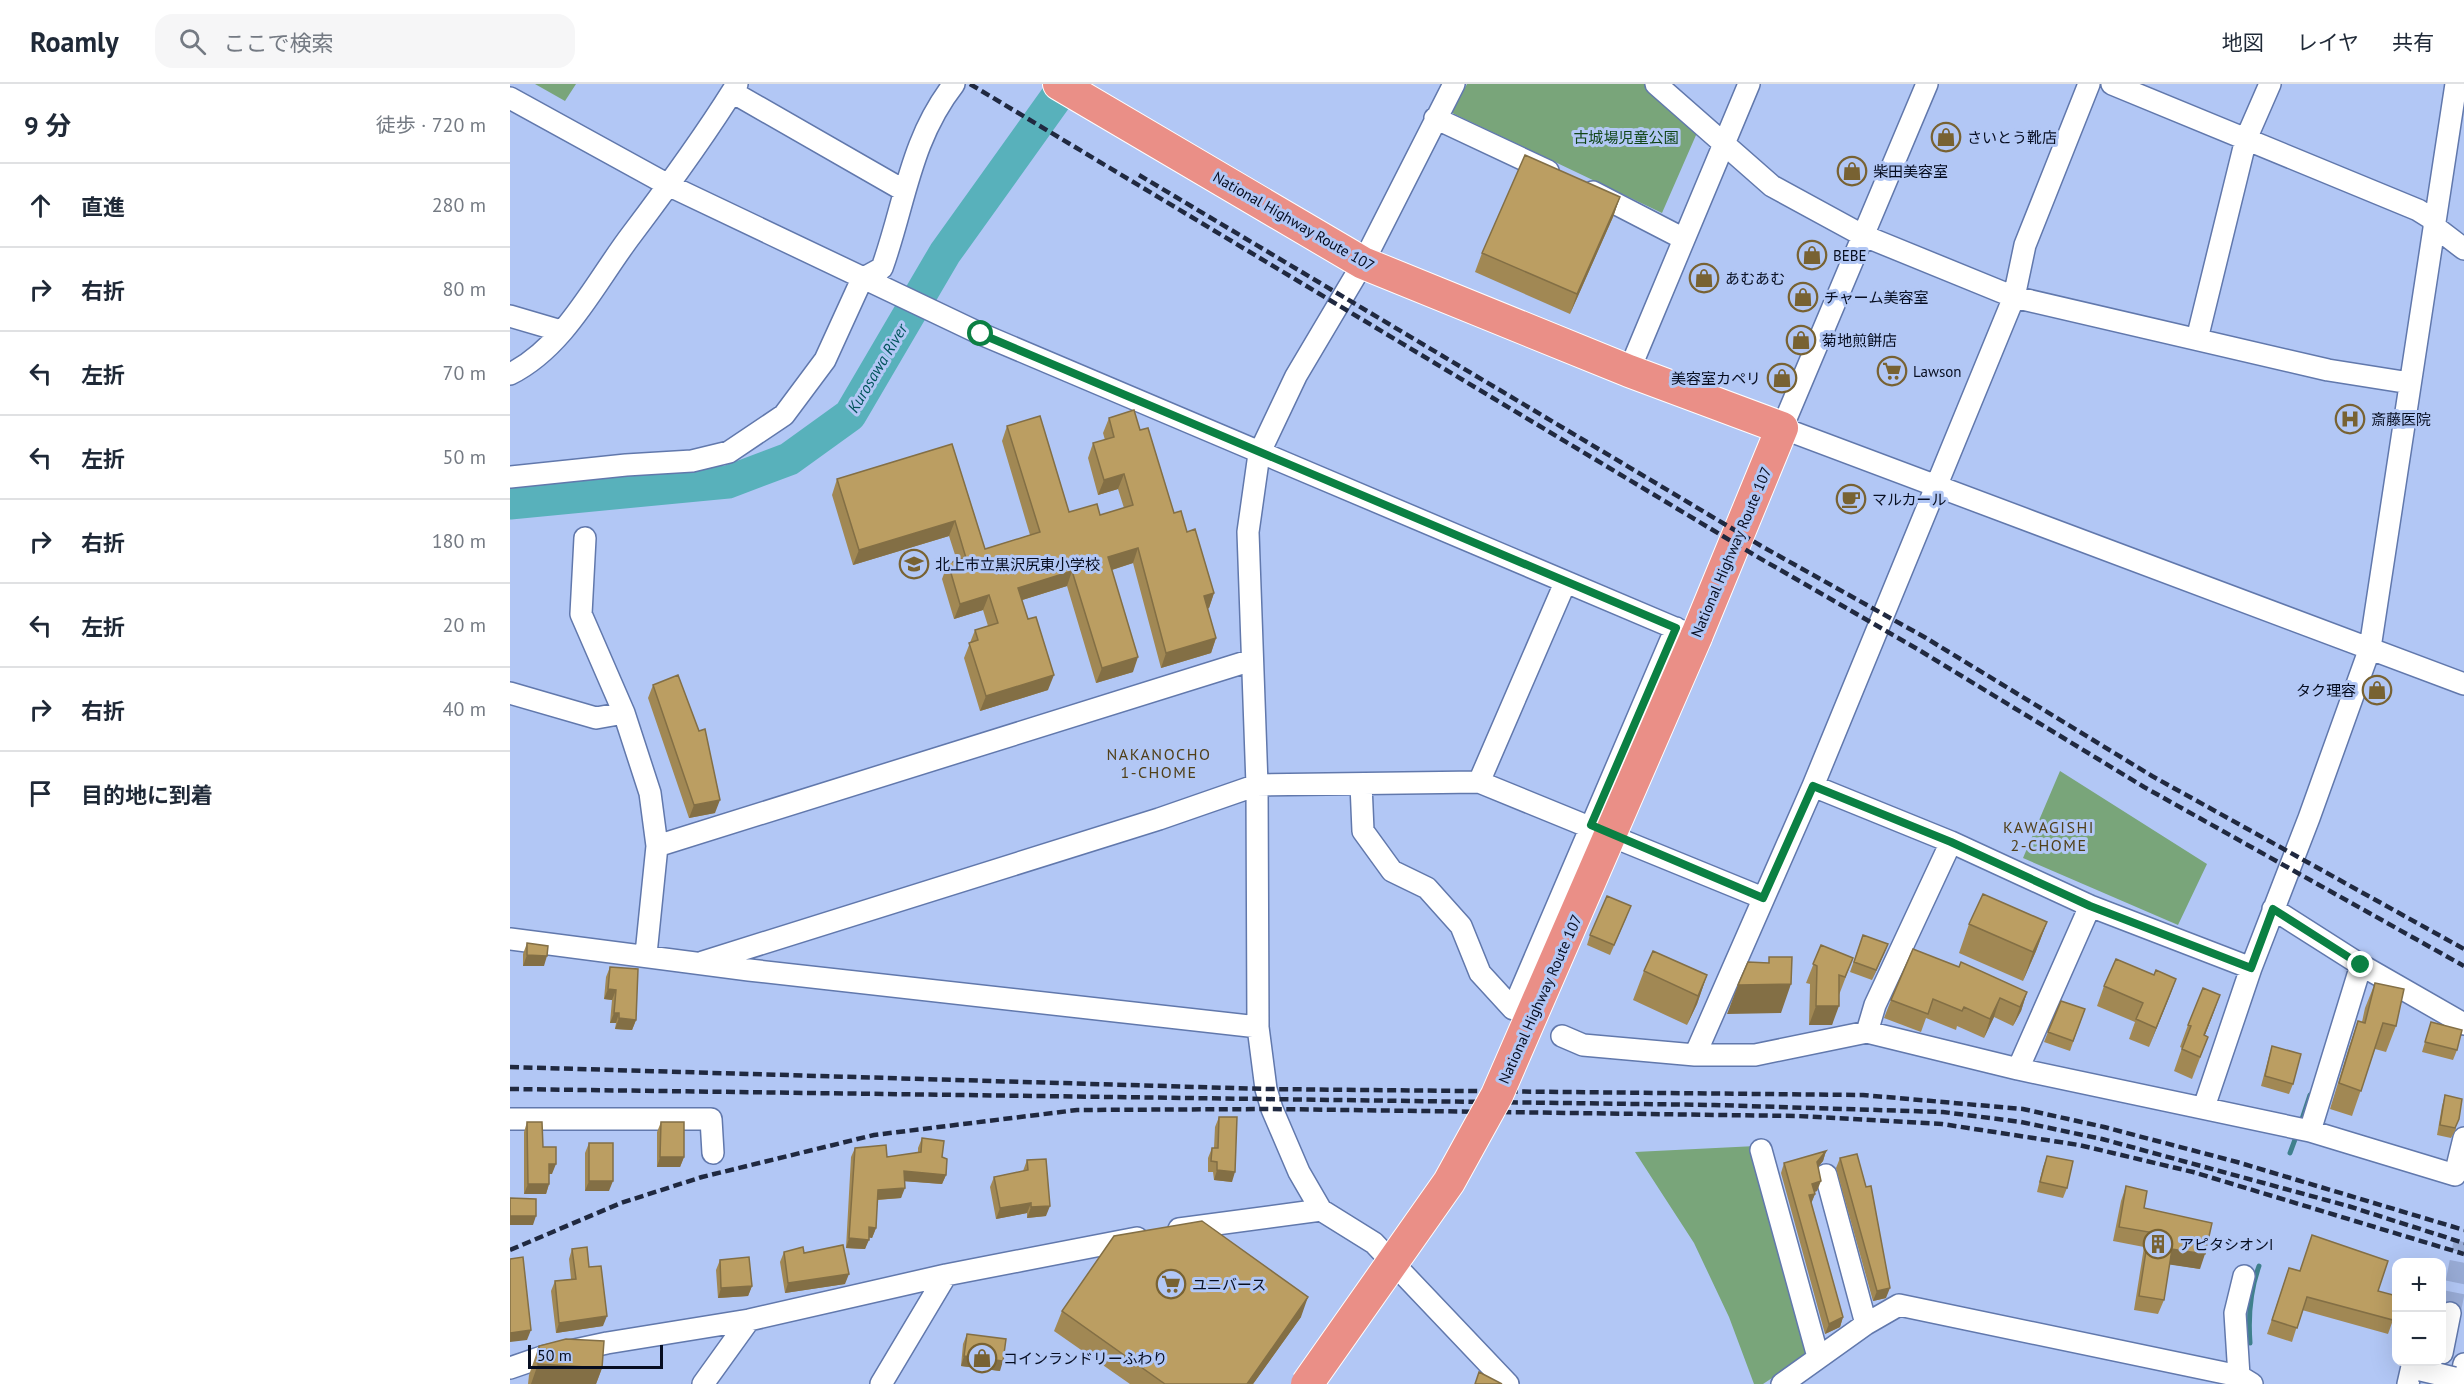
<!DOCTYPE html>
<html lang="ja">
<head>
<meta charset="utf-8">
<style>
	:root { --surface:#fff; --page:#f6f6f7; --text:#1f2937; --muted:#747a83; --line:#e0e1e3 }
	body { margin:0; font-family:"PT Sans","Noto Sans JP",sans-serif; background:var(--page); color:var(--text) }
	.controls { position:absolute; right:18px; bottom:18px; display:grid; overflow:hidden; border-radius:12px; box-shadow:0 6px 24px #0002 }
	.controls button { width:54px; height:54px; display:grid; place-items:center; padding:0; border:0; border-bottom:2px solid var(--line); background:var(--surface); color:var(--text); font:30px sans-serif }
	.scale { position:absolute; left:18px; bottom:15px; width:135px; box-sizing:border-box; padding-left:6px; border:3px solid #060d20; border-top:0; font-size:16px; line-height:21px; white-space:nowrap; color:#060d20; -webkit-text-stroke:4px #b2c7f5; paint-order:stroke }
	.stop { position:absolute; width:18px; height:18px; margin:-14px; border:4px solid #0b8043; border-radius:50%; background:#fff }
	.stop.end { background:#0b8043; border-color:#fff; box-shadow:0 2px 6px #0008 }
	.list { margin:0; padding:0; list-style:none }
	h2 { display:flex; justify-content:space-between; align-items:center; height:78px; margin:0; padding:0 24px; font-size:26px }
	h2 small { font-size:20px; font-weight:400; color:var(--muted) }
	.list li { display:grid; grid-template-columns:39px 1fr auto; gap:18px; align-items:center; box-sizing:border-box; height:84px; padding:0 24px; border-top:2px solid var(--line) }
	.list b { display:block; font-size:22px; white-space:nowrap }
	.list em { font-size:20px; font-style:normal; color:var(--muted) }
	.icon { flex:none; width:33px; height:33px; fill:none; stroke:currentColor; stroke-width:2; stroke-linecap:round; stroke-linejoin:round }
	.map { position:relative; flex:none; width:1954px; height:1300px; overflow:hidden }
	header { display:flex; align-items:center; gap:36px; box-sizing:border-box; height:84px; padding:0 30px; background:var(--surface); border-bottom:2px solid var(--line) }
	header strong { font-size:28px }
	nav { display:flex; gap:33px; margin-inline-start:auto; font-size:21px }
	.search { width:420px; height:54px; background:var(--page); display:flex; align-items:center; gap:15px; box-sizing:border-box; padding:0 21px; border-radius:18px; color:var(--muted); font-size:22px }
	main { display:flex }
	aside { flex:1; background:var(--surface) }
	.map>svg:first-child { display:block }
</style>
</head>
<body>
<header>
<strong>Roamly</strong>
<div class="search"><svg class="icon" aria-label="search" viewBox="0 0 24 24"><circle cx="10" cy="10" r="6"/><path d="M15 15l6 6"/></svg>ここで検索</div>
<nav><a>地図</a><a>レイヤ</a><a>共有</a></nav>
</header>
<main>
<aside>
<h2>9 分<small>徒歩 · 720 m</small></h2>
<ul class="list">
<li><svg class="icon" aria-label="ahead" viewBox="0 0 24 24"><path d="M12 20V5M6 11l6-6 6 6"/></svg><div><b>直進</b></div><em>280 m</em></li>
<li><svg class="icon" aria-label="right" viewBox="0 0 24 24"><path d="M7 20v-9h11M14 6l5 5-5 5"/></svg><div><b>右折</b></div><em>80 m</em></li>
<li><svg class="icon" aria-label="left" viewBox="0 0 24 24"><path d="M17 20v-9H6M10 6l-5 5 5 5"/></svg><div><b>左折</b></div><em>70 m</em></li>
<li><svg class="icon" aria-label="left" viewBox="0 0 24 24"><path d="M17 20v-9H6M10 6l-5 5 5 5"/></svg><div><b>左折</b></div><em>50 m</em></li>
<li><svg class="icon" aria-label="right" viewBox="0 0 24 24"><path d="M7 20v-9h11M14 6l5 5-5 5"/></svg><div><b>右折</b></div><em>180 m</em></li>
<li><svg class="icon" aria-label="left" viewBox="0 0 24 24"><path d="M17 20v-9H6M10 6l-5 5 5 5"/></svg><div><b>左折</b></div><em>20 m</em></li>
<li><svg class="icon" aria-label="right" viewBox="0 0 24 24"><path d="M7 20v-9h11M14 6l5 5-5 5"/></svg><div><b>右折</b></div><em>40 m</em></li>
<li><svg class="icon" aria-label="arrive" viewBox="0 0 24 24"><path d="M6 21V4h12l-3 4 3 4H6"/></svg><div><b>目的地に到着</b></div></li>
</ul>
</aside>
<div class="map">
<svg width="1954" height="1300" viewBox="0 0 1954 1300">
	<rect width="100%" height="100%" fill="#b2c7f5"/>
	<path fill="#79a57a" d="M25,0H66L55,17Z
		M957,0H1135L1190,42L1152,129L942,29Z
		M1550,687L1697,780L1668,841L1513,774Z
		M1246,1062L1300,1269L1253,1300H1244L1219,1233L1184,1159L1125,1068Z"/>
	<g fill="none" stroke-linecap="round" stroke-linejoin="round">
		<path stroke="#3f808c" stroke-width="5" d="M1790,1041L1800,1011
			M1780,1069L1787,1050
			M1740,1259C1738,1232 1740,1207 1749,1182"/>
		<path stroke="#58b1bb" stroke-width="33" d="M0,419L218,398L279,375L340,331L435,169L556,0"/>
		<path stroke="#98abd5" stroke-width="21" stroke-dasharray="21 10" stroke-linecap="butt" d="M1940,1229L1954,1158"/>
		<g stroke="#6178ac" stroke-width="24">
			<path id="minor" d="M944,0L853,179L786,292L749,370L738,448L747,701L748,943L756,1005L762,1025L789,1088L811,1126L864,1159L998,1300
				M1146,0L1262,102L1352,151L1504,213L1818,286L1900,299
				M1417,0L1272,344L1954,600
				M1579,0L1515,161L1504,213L1303,702L1185,971H1245L1357,948L1508,985L1800,1047L1945,1091L1954,1054
				M1602,0L1908,126L1924,136
				M222,8L393,106
				M0,14L160,102L471,250L1186,553
				M925,34L1038,87
				M1083,108L1174,155
				M1924,142L1954,165
				M0,232L51,247
				M1687,255L1736,55L1760,0
				M1119,287L1239,0
				M0,290C55,263 86,197 122,150C159,101 195,52 227,0
				M0,393L116,381L182,377L219,368L274,331L315,276L352,195L372,184C395,120 400,56 444,0
				M75,454L71,530L114,629L140,709L147,762L136,870
				M0,609L86,634L114,629
				M969,698L1055,499
				M851,700L853,747L882,787L917,804L951,842L970,889L1003,925L1166,544
				M1303,702L1441,758L1580,822L1741,884
				M147,762L742,576
				M1763,825L1851,881L1954,940
				M0,855L239,886L748,943
				M193,878L649,735L747,701L969,698L1253,814
				M1357,948L1365,921L1441,758
				M1052,952L1073,961L1185,971
				M1508,985L1580,822
				M1694,1023L1741,884L1799,734L1860,564L1946,0
				M0,1035H201L203,1069
				M1800,1047L1851,881
				M1251,1066L1308,1273
				M1316,1091L1356,1240
				M669,1145L811,1126
				M1734,1192L1725,1229L1729,1292L1742,1300
				M1932,1269L1940,1229
				M0,1284L32,1273L97,1259L239,1236L436,1191L627,1154
				M193,1300L239,1236
				M371,1300L436,1191
				M1272,1300L1356,1240L1389,1221L1729,1292
				M1898,1300L1903,1278
				M1950,1300L1954,1280"/>
		</g>
		<g stroke="#fff" stroke-width="34">
			<path id="highway" d="M549,0L853,179L1119,287L1272,344L1186,553"/>
		</g>
		<use href="#minor" stroke="#fff" stroke-width="21"/>
		<use href="#highway" stroke="#ea8f87" stroke-width="32"/>
		<path stroke="#202940" stroke-width="4.5" stroke-dasharray="9 4.5" stroke-linecap="butt" d="M460,0L1246,472L1409,566L1634,703L1954,882
			M629,91L1253,463L1416,554L1642,692L1954,865
			M0,983L756,1005L1353,1011L1513,1025L1594,1043L1727,1078L1954,1146
			M0,1005L1204,1021L1433,1028L1511,1038L1592,1055L1838,1122L1954,1159
			M0,1166L111,1119L192,1093L364,1051L567,1026L762,1025L1287,1032L1432,1040L1569,1061L1683,1088L1954,1170"/>
		<g stroke="#6178ac" stroke-width="24" stroke-linecap="butt">
			<path id="minor-bridge" d="M1911,1286L1944,1294"/>
		</g>
		<g stroke="#fff" stroke-width="34" stroke-linecap="butt">
			<path id="highway-bridge" d="M797,1300L939,1098L987,1011L1186,553"/>
		</g>
		<use href="#minor-bridge" stroke="#fff" stroke-width="21"/>
		<use href="#highway-bridge" stroke="#ea8f87" stroke-width="32"/>
	</g>
	<path fill="#a18854" d="M1110,113L1103,133L1060,230L965,188L972,169Z
		M599,334L630,346L664,429L677,448L704,509L699,524L697,525L706,554L701,569L651,584L623,479L602,486L623,588L586,599L557,502L512,516L538,606L470,627L454,574L465,546L478,542L473,526L444,535L432,495L438,479L447,477L439,452L343,481L322,411L327,395L442,360L475,465L520,451L492,357L497,342L559,428L590,431L614,424L608,405L588,411L578,374L583,359L595,356L593,349Z
		M143,601L205,729L179,734L138,614Z
		M1117,832L1100,871L1077,861L1080,851Z
		M1537,838L1526,867L1513,897L1449,869L1459,840Z
		M1353,851L1378,860L1362,896L1340,888Z
		M17,859L34,882H13V870Z
		M1311,861L1343,874L1329,911L1322,941H1299L1300,900L1296,899Z
		M100,883L126,936L122,946L105,945L106,939H100L102,916L94,915L96,893Z
		M1449,883L1517,908L1511,927L1503,942L1484,933L1474,954L1447,942L1446,946L1416,934L1411,948L1374,934L1381,916Z
		M1134,887L1197,891L1187,920L1177,941L1123,916Z
		M1644,891L1666,895L1639,963L1619,955L1625,938L1587,922L1594,902Z
		M1865,899L1886,942L1876,968L1865,965L1842,1032L1820,1025L1839,963L1848,937L1852,938L1855,924Z
		M1710,911L1695,951L1698,953L1682,995L1664,987L1672,964L1670,963L1678,941Z
		M1575,925L1560,967L1534,958L1538,948Z
		M1921,938L1947,966L1943,976L1912,968Z
		M1762,962L1783,1000L1779,1010L1751,1002L1759,972Z
		M1935,1011L1946,1045L1941,1054L1927,1051L1932,1022Z
		M709,1033L722,1098L704,1096L703,1088H698V1074L702,1064H704L705,1043Z
		M17,1038L33,1063L42,1090H39V1100L36,1110H14V1048Z
		M151,1038L174,1073L170,1083H147V1048Z
		M412,1054L432,1073L436,1091L432,1100L395,1097L391,1114L367,1116L366,1144L362,1154L359,1153L355,1165L336,1164L341,1073L345,1064L377,1073L408,1069V1064Z
		M79,1059L99,1107H75V1069Z
		M1316,1067L1313,1077L1308,1083L1307,1107L1304,1108L1305,1110L1301,1119L1333,1233L1330,1243L1315,1250L1271,1089L1274,1079Z
		M1537,1072L1557,1104L1553,1114L1527,1108L1533,1083Z
		M1330,1074L1376,1214L1363,1217L1326,1084Z
		M517,1076L536,1132L517,1134V1129L486,1135L480,1103L484,1093L513,1087Z
		M1616,1102L1634,1124L1690,1185L1659,1180L1654,1216L1648,1230L1624,1226L1634,1163L1603,1157L1611,1117Z
		M62,1165L79,1183L93,1242L46,1249L41,1207L45,1197L61,1195L59,1175Z
		M274,1168L335,1200L275,1209L270,1178Z
		M210,1176L242,1202L238,1212L208,1214L206,1186Z
		M1779,1184L1868,1207L1883,1236L1878,1250L1792,1226L1782,1258L1757,1250Z
		M552,1227L791,1233L743,1300H620L544,1247Z
		M457,1250L490,1287L451,1282L453,1260Z
		M29,1262L92,1284L86,1300H18L19,1291Z"/>
	<path fill="#836f45" d="M1110,113L1103,133L1060,230L1067,210Z
		M614,390L608,405L588,411L594,396Z
		M445,437L439,452L343,481L349,466Z
		M628,464L623,479L592,489L598,473Z
		M562,487L557,502L503,519L508,504Z
		M704,509L699,524L688,528L694,512Z
		M479,511L473,526L444,535L450,520Z
		M706,554L701,569L651,584L656,569Z
		M628,573L623,588L586,599L592,584Z
		M544,591L538,606L470,627L476,612Z
		M210,716L205,729L179,734L184,721Z
		M1537,838L1526,867L1513,897L1523,868Z
		M1378,860L1374,870L1362,896L1366,886Z
		M17,871L37,872L34,882H13Z
		M1197,891L1187,920L1177,941L1188,912Z
		M1666,895L1659,914L1639,963L1646,944Z
		M1281,900L1271,929L1217,930L1228,901Z
		M98,905L106,906L102,916L94,915Z
		M1517,908L1511,927L1503,942L1510,923Z
		M1710,911L1702,933L1686,973L1694,951Z
		M1490,914L1484,933L1474,954L1480,935Z
		M1306,922H1329L1322,941H1299Z
		M104,929H109L106,939H100Z
		M109,934L126,936L122,946L105,945Z
		M1316,1067L1313,1077L1304,1088L1307,1078Z
		M150,1073H174L170,1083H147Z
		M39,1080H46L42,1090H36Z
		M707,1086L725,1088L722,1098L704,1096Z
		M394,1087L436,1091L432,1100L391,1097Z
		M79,1097H103L99,1107H75Z
		M1311,1097L1307,1107L1298,1110L1302,1100Z
		M18,1100H39L36,1110H14Z
		M395,1104L391,1114L364,1116L368,1106Z
		M1305,1110L1301,1120L1299,1111Z
		M521,1119L517,1129L486,1135L490,1124Z
		M540,1122L536,1132L517,1134L521,1123Z
		M0,1132H26L23,1141H0Z
		M359,1143L366,1144L362,1154L356,1153Z
		M339,1154L359,1156L355,1165L336,1164Z
		M1662,1165L1695,1170L1690,1185L1656,1180Z
		M339,1190L335,1200L275,1209L278,1199Z
		M242,1202L238,1212L208,1214L211,1204Z
		M1380,1204L1376,1214L1363,1217L1367,1207Z
		M798,1213L791,1233L743,1300H737Z
		M97,1232L93,1242L46,1249L49,1239Z
		M1333,1233L1330,1243L1315,1250L1319,1240Z
		M21,1246L17,1256L0,1258V1249Z
		M454,1272L493,1277L490,1287L451,1282Z
		M28,1280L92,1284L86,1300H21Z"/>
	<path fill="#bb9e62" stroke="#836f45" stroke-width="1.5" d="M1015,71L1110,113L1067,210L972,169Z
		M624,326L630,346L638,344L664,429L671,427L677,448L685,445L704,509L694,512L706,554L656,569L628,464L598,473L628,573L592,584L562,487L508,504L518,535L526,533L544,591L476,612L459,559L468,556L465,546L488,539L479,511L450,520L438,479L456,474L445,437L349,466L327,395L442,360L475,465L530,448L497,342L530,332L559,428L587,420L590,431L623,421L614,390L594,396L583,359L604,353L599,334Z
		M168,591L189,647L195,645L210,716L184,721L143,601Z
		M1473,810L1537,838L1523,868L1459,840Z
		M1097,812L1121,822L1104,861L1080,851Z
		M1353,851L1378,860L1366,886L1344,878Z
		M17,859L38,862L37,872L17,871Z
		M1311,861L1343,874L1335,893L1329,891V922H1306L1307,882L1303,880Z
		M1403,865L1449,883L1451,878L1517,908L1510,923L1490,914L1480,935L1454,923L1452,927L1423,915L1418,930L1381,916Z
		M1143,867L1197,891L1188,912L1134,887Z
		M1259,873H1282L1281,900L1228,901L1238,878L1259,879Z
		M1606,875L1644,891L1646,886L1666,895L1646,944L1626,935L1633,919L1594,902Z
		M100,883L128,885L126,936L109,934V929H104L106,906L98,905Z
		M1865,899L1894,905L1886,942L1873,939L1851,1007L1829,999L1848,937L1855,939Z
		M1693,904L1710,911L1694,951L1698,953L1690,973L1672,965L1681,942L1678,941Z
		M1551,917L1575,925L1563,957L1538,948Z
		M1921,938L1952,946L1947,966L1915,958Z
		M1762,962L1791,970L1783,1000L1755,992Z
		M1935,1011L1952,1015L1949,1035L1945,1044L1930,1041Z
		M709,1033H727L725,1088L707,1086V1078L701,1077L702,1064H708Z
		M17,1038H32L33,1063H46V1080H39V1100H18Z
		M151,1038H174V1073H150Z
		M412,1054L434,1057L432,1073L437,1075L436,1091L394,1087L395,1104L368,1106L366,1144L359,1143V1156L339,1154L345,1064L376,1061L377,1073L411,1068Z
		M79,1059H103V1097H79Z
		M1316,1067L1307,1078L1311,1097L1302,1100L1305,1110L1299,1111L1333,1233L1319,1240L1274,1079Z
		M1347,1070L1356,1103L1361,1102L1380,1204L1367,1207L1330,1074Z
		M1537,1072L1563,1077L1557,1104L1530,1098Z
		M536,1075L540,1122L521,1123V1119L490,1124L484,1093L518,1086L517,1076Z
		M1616,1102L1637,1107L1634,1124L1702,1139L1695,1170L1662,1165L1654,1216L1629,1212L1639,1148L1609,1143Z
		M0,1114L26,1115V1132H0Z
		M692,1137L798,1213L737,1300H655L552,1227L604,1152Z
		M1802,1151L1878,1177L1868,1207L1887,1212V1224L1883,1236L1797,1213L1787,1244L1762,1236L1779,1184L1790,1187Z
		M333,1161L339,1190L278,1199L274,1168L293,1163L294,1169Z
		M77,1163L79,1183L91,1182L97,1232L49,1239L45,1197L66,1195L62,1165Z
		M13,1173L21,1246L0,1249V1175Z
		M239,1173L242,1202L211,1204L210,1176Z
		M457,1250L496,1255L493,1277L454,1272Z
		M56,1255L94,1257L92,1284L28,1280L29,1262Z
		M969,1288L992,1300H965Z"/>
	<g fill="none" stroke-linecap="round" stroke-linejoin="round">
		<path stroke="#0b8043" stroke-width="8" d="M471,250L1166,544L1081,741L1253,814L1303,702L1441,758L1580,822L1741,884L1763,825L1851,881"/>
	</g>
	<defs>
		<g id="shop-ring" transform="scale(1.5)"><circle r="9.5" fill="#b2c7f5" stroke="#786232" stroke-width="1.5"/><path d="M-5-2.5h2.3a2.7 3.5 0 0 1 5.4 0H5L5.5 6h-11ZM-1.5-2.5h3a1.5 2.3 0 0 0-3 0Z" fill="#786232"/></g>
		<g id="supermarket-ring" transform="scale(1.5)"><circle r="9.5" fill="#b2c7f5" stroke="#786232" stroke-width="1.5"/><path d="M-6-5.5h2.5l.6 2H6L4.5 2H-2.5L-4.4-4H-6ZM-1.5 3.2a1.3 1.3 0 1 0 .1 0ZM3 3.2a1.3 1.3 0 1 0 .1 0Z" fill="#786232"/></g>
		<g id="hospital-ring" transform="scale(1.5)"><circle r="9.5" fill="#b2c7f5" stroke="#786232" stroke-width="1.5"/><path d="M-5-5h3v3.5h4V-5h3V5h-3V1.5h-4V5h-3Z" fill="#786232"/></g>
		<g id="cafe-ring" transform="scale(1.5)"><circle r="9.5" fill="#b2c7f5" stroke="#786232" stroke-width="1.5"/><path d="M-5.5-4.5H6V0H3Q3 3.5 0 3.5H-2.5Q-5.5 3.5-5.5 0ZM3-3.2v2h1.7v-2ZM-6 4.5H4V6H-6Z" fill="#786232"/></g>
		<g id="school-ring" transform="scale(1.5)"><circle r="9.5" fill="#b2c7f5" stroke="#786232" stroke-width="1.5"/><path d="M0-5L7-2L0 1L-7-2ZM-4 1L0 2.5L4 1V4Q0 6-4 4Z" fill="#786232"/></g>
		<g id="building-ring" transform="scale(1.5)"><circle r="9.5" fill="#b2c7f5" stroke="#786232" stroke-width="1.5"/><path d="M-4-6H4V6H1V3H-1V6H-4ZM-2.5-4.3h1.7v1.8h-1.7ZM.8-4.3h1.7v1.8H.8ZM-2.5-1h1.7V.8h-1.7ZM.8-1h1.7V.8H.8Z" fill="#786232"/></g>
	</defs>
	<g fill-rule="evenodd">
		<use href="#shop-ring" x="1436" y="53"/>
		<use href="#shop-ring" x="1342" y="87"/>
		<use href="#shop-ring" x="1302" y="171"/>
		<use href="#shop-ring" x="1194" y="194"/>
		<use href="#shop-ring" x="1293" y="213"/>
		<use href="#shop-ring" x="1291" y="256"/>
		<use href="#supermarket-ring" x="1382" y="287"/>
		<use href="#shop-ring" x="1272" y="294"/>
		<use href="#hospital-ring" x="1840" y="335"/>
		<use href="#cafe-ring" x="1341" y="415"/>
		<use href="#school-ring" x="404" y="480"/>
		<use href="#shop-ring" x="1867" y="606"/>
		<use href="#building-ring" x="1648" y="1160"/>
		<use href="#supermarket-ring" x="661" y="1200"/>
		<use href="#shop-ring" x="472" y="1274"/>
	</g>
	<g text-anchor="middle" dominant-baseline="central" stroke-width="6" stroke-linejoin="round" paint-order="stroke">
		<g font-size="15" fill="#104517" stroke="#b2c7f5">
			<text x="1116" y="53">古城場児童公園</text>
		</g>
		<g font-size="15" fill="#060d20" stroke="#b2c7f5" text-anchor="start">
			<text x="1457" y="53">さいとう靴店</text>
			<text x="1363" y="87">柴田美容室</text>
			<text x="1323" y="171">BEBE</text>
			<text x="1215" y="194">あむあむ</text>
			<text x="1314" y="213">チャーム美容室</text>
			<text x="1312" y="256">菊地煎餅店</text>
			<text x="1403" y="287">Lawson</text>
			<text x="1251" y="294" text-anchor="end">美容室カペリ</text>
			<text x="1861" y="335">斎藤医院</text>
			<text x="1362" y="415">マルカール</text>
			<text x="425" y="480">北上市立黒沢尻東小学校</text>
			<text x="1846" y="606" text-anchor="end">タク理容</text>
			<text x="1669" y="1160">アピタシオンI</text>
			<text x="682" y="1200">ユニバース</text>
			<text x="493" y="1274">コインランドリーふわり</text>
		</g>
		<g font-size="15" fill="#060d20" stroke="#b2c7f5">
			<text transform="translate(784 137) rotate(30)">National Highway Route 107</text>
			<text transform="translate(1221 468) rotate(-67)">National Highway Route 107</text>
			<text transform="translate(1030 915) rotate(-66)">National Highway Route 107</text>
		</g>
		<g font-size="16" font-style="italic" fill="#00545b" stroke="#b2c7f5">
			<text transform="translate(367 284) rotate(-59)">Kurosawa River</text>
		</g>
		<g font-size="16" letter-spacing="1.5" fill="#503f18" stroke="#b2c7f5">
			<text x="649" y="670">NAKANOCHO<tspan x="649" dy="18">1-CHOME</tspan></text>
			<text x="1539" y="743">KAWAGISHI<tspan x="1539" dy="18">2-CHOME</tspan></text>
		</g>
	</g>
</svg>
<div class="controls">
<button>+</button>
<button>−</button>
</div>
<div class="scale">50 m</div>
<div class="stop" style="left:471px;top:250px"></div>
<div class="stop end" style="left:1851px;top:881px"></div>
</div>
</main>
</body>
</html>
